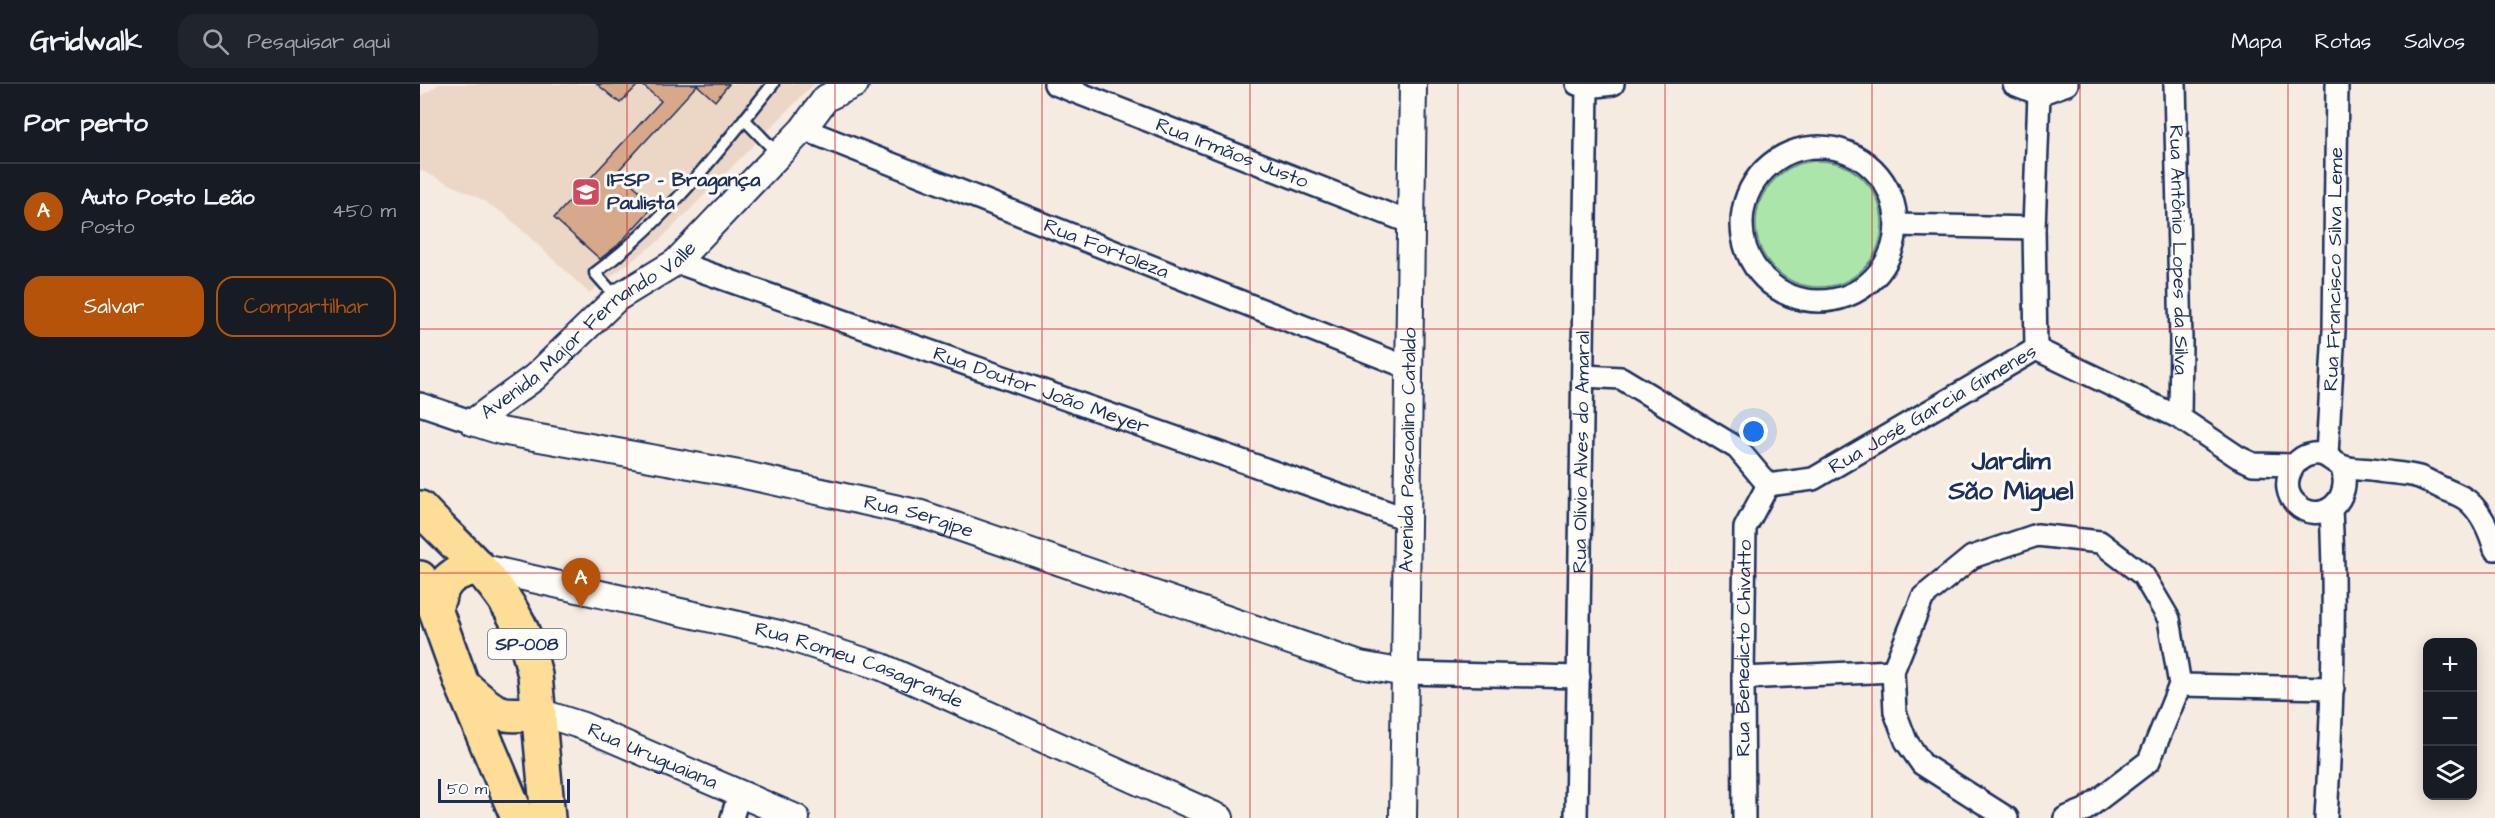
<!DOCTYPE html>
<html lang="pt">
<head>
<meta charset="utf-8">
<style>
	:root { --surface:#171b24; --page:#20242c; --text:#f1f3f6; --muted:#9ea1a6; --line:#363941; --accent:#b45309 }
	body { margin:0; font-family:"Architects Daughter",sans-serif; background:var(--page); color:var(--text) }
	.controls { position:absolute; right:18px; bottom:18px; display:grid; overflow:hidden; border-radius:12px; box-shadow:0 3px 15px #0003 }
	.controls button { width:54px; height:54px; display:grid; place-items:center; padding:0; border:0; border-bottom:2px solid var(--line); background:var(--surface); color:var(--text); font:30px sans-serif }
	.scale { position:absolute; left:18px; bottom:15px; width:132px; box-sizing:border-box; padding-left:6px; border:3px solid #1b2f5e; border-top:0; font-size:16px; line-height:21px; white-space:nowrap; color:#1b2f5e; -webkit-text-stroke:4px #fdfcf7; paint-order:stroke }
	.you { position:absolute; left:1334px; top:348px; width:21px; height:21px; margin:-15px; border:4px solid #fff; border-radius:50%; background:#1a73e8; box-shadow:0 0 0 9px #1a73e833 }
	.badge { display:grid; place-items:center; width:39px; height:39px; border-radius:50%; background:var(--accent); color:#fff; font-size:20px; font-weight:700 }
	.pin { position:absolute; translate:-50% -50px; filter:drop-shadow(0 2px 3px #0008) }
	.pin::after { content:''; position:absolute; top:32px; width:21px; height:18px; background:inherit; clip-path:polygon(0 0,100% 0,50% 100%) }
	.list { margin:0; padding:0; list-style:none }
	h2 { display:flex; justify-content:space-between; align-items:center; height:78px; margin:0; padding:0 24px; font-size:26px }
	h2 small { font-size:20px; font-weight:400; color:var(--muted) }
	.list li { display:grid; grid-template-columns:39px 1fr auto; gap:18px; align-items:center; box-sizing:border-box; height:96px; padding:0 24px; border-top:2px solid var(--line) }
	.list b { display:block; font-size:22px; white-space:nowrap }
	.list p { margin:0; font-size:20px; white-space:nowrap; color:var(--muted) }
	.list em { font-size:20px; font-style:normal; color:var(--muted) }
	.actions { display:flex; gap:12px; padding:18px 24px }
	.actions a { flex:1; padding:14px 0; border:2px solid var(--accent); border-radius:18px; text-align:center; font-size:21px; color:var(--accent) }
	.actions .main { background:var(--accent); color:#fff }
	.icon { flex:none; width:33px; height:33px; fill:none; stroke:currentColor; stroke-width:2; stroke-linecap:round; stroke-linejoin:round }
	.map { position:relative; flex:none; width:2075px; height:734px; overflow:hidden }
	header { display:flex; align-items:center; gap:36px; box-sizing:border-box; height:84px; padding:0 30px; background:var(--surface); border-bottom:2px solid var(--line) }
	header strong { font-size:28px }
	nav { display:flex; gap:33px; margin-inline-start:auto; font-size:21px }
	.search { width:420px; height:54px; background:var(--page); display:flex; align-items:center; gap:15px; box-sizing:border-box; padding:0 21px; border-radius:18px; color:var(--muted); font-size:22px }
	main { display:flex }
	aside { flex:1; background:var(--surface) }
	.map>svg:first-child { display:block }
</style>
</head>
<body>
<header>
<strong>Gridwalk</strong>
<div class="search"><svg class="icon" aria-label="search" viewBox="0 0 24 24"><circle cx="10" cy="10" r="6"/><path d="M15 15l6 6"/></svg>Pesquisar aqui</div>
<nav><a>Mapa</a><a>Rotas</a><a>Salvos</a></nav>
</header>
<main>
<aside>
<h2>Por perto<small></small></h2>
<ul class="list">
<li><span class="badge">A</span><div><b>Auto Posto Leão</b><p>Posto</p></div><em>450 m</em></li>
</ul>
<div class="actions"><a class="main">Salvar</a><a>Compartilhar</a></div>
</aside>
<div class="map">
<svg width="2075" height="734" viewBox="0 0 2075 734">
	<rect width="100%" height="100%" fill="#f5ebe1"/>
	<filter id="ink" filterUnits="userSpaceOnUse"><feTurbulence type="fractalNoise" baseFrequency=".0167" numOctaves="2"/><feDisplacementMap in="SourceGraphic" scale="12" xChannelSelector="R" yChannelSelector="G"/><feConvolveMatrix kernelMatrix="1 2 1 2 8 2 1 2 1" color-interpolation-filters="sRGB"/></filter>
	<g filter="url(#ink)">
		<path fill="#ecd7c7" d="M19,0H394L241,155L169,209L87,132L59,114L0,86V13Z"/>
		<path fill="#abe5aa" stroke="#638a84" stroke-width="1.5" d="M1336 140a63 63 0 1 1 126 0a63 63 0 1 1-126 0Z"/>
		<path fill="#d7a889" stroke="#1b2f5e" stroke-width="1.5" d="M177,0H219L200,19Z
			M221,0H309L295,17L277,1L198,87L235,121L198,161L180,175L134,134L241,17Z"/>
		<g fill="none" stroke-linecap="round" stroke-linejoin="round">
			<g stroke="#1b2f5e" stroke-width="15">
				<path id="service" d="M324,35L358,70
					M197,214L175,189C246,137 298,68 353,0"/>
			</g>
			<g stroke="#1b2f5e" stroke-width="26">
				<g id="minor">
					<path id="s1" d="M635,0L991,139"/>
					<path d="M1157,0L1167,3L1193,0"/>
					<path d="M1594,0L1619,10L1647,0"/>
					<path id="s2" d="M1755,0L1761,257L1760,334"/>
					<path id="s3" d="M383,45L989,284"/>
					<circle cx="1399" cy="140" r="77"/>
					<path d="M1476,141L1614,144"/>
					<path id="s4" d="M256,178L987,435"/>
					<path d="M1616,265L1760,334L1818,373L1833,380L1873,381"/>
					<path d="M1616,265L1614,144L1619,10"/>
					<path d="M1164,292L1201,294L1317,364L1348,401"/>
					<path d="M0,320L53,338"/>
					<path id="s5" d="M1907,371L1914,246L1917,0"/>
					<path d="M1921,382C1935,416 1900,444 1875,419C1859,402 1871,373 1893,370C1907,368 1911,378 1922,382C1932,386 1947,385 1958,387C1971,389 1986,389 1999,393C2006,395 2013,400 2020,403C2028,407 2041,411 2048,417C2062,429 2070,448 2075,465"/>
					<path id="s6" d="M1348,401L1393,395L1616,265"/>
					<path d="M985,589L1159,593"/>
					<path d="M1323,594L1473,587"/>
					<path d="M1760,601L1913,604"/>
					<path d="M312,734L319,710"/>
					<path id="s7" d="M1156,734L1167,3"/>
					<path id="s8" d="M1324,734L1323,594L1325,444L1348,401"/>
					<path d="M1587,734L1502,680L1486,657L1475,628L1473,587L1503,513L1552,473L1617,451L1680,458L1723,491L1749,535L1760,601L1729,677L1665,726L1645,734"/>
					<path d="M1906,734C1912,631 1916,528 1911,425"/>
				</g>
			</g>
			<g stroke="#1b2f5e" stroke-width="30">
				<g id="tertiary">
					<path id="s9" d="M53,338L81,347L325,391L501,430L940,581L985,589"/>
					<path id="s10" d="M53,338L115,293L197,214L256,178L383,45L406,14L435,0"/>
					<path id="s11" d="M59,483L359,550L462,583L800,734"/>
					<path id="s12" d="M119,628L163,642L376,734"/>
					<path id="s13" d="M983,734L993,0"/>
				</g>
			</g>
			<g stroke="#1b2f5e" stroke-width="38">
				<path id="primary" d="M0,424C33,460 73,490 96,535C106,552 110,572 115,591L128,734
					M0,494L15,525L42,600L98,734
					M15,525C23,496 29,489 59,483
					M45,603C74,629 79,635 119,628"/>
			</g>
			<use href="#service" stroke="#fdfcf7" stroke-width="10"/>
			<use href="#minor" stroke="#fdfcf7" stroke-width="21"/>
			<use href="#tertiary" stroke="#fdfcf7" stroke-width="26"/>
			<use href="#primary" stroke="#fedd96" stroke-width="33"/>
		</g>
	</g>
	<path fill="none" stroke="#d62828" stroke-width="1.5" stroke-opacity="0.55" d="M207,0V734M415,0V734M622,0V734M830,0V734M1038,0V734M1245,0V734M1452,0V734M1660,0V734M1868,0V734M0,245H2075M0,489H2075"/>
	<defs>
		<g id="university-square" transform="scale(1.5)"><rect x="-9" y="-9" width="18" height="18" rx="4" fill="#d1495b" stroke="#fdfcf7"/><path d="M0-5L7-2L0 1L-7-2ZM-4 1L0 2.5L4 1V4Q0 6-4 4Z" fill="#fff"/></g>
	</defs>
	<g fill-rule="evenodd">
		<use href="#university-square" x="166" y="108"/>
	</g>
	<g text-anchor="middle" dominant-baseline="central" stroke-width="6" stroke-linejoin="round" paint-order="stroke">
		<rect fill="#fdfcf7" stroke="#5f6c8c" stroke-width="1.5" x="68" y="545" width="78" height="30" rx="4.5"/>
		<g font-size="18" font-weight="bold" fill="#1b2f5e">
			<text x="107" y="560">SP-008</text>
		</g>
		<g font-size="20" fill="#1b2f5e" stroke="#fdfcf7">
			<text stroke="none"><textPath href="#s1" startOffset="190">Rua Irmãos Justo</textPath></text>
			<text stroke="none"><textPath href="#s3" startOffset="326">Rua Fortoleza</textPath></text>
			<text stroke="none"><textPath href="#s2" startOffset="166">Rua Antônio Lopes da Silva</textPath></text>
			<text stroke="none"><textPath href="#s5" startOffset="186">Rua Francisco Silva Leme</textPath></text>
			<text stroke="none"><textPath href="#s10" startOffset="148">Avenida Major Fernando Valle</textPath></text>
			<text stroke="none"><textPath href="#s4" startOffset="387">Rua Doutor João Meyer</textPath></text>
			<text stroke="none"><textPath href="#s6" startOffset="184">Rua José Garcia Gimenes</textPath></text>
			<text stroke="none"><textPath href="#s13" startOffset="368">Avenida Pascoalino Cataldo</textPath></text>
			<text stroke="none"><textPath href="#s7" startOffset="366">Rua Olívio Alves do Amaral</textPath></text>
			<text stroke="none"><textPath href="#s9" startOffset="456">Rua Sergipe</textPath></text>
			<text stroke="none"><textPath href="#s8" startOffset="170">Rua Benedicto Chivatto</textPath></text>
			<text stroke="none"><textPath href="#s11" startOffset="393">Rua Romeu Casagrande</textPath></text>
			<text stroke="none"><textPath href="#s12" startOffset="122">Rua Uruguaiana</textPath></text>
		</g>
		<g font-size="20" font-weight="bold" fill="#1b2f5e" stroke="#fdfcf7" text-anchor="start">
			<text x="187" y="96">IFSP - Bragança<tspan x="187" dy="23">Paulista</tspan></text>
		</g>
		<g font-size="26" font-weight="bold" fill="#1b2f5e" stroke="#fdfcf7">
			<text x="1591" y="377">Jardim<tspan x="1591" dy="30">São Miguel</tspan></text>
		</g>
	</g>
</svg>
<div class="controls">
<button>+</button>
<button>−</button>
<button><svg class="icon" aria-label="layers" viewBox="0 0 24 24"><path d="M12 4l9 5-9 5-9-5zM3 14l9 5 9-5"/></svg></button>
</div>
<div class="scale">50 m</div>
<div class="you"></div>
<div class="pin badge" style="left:161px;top:524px">A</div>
</div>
</main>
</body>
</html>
